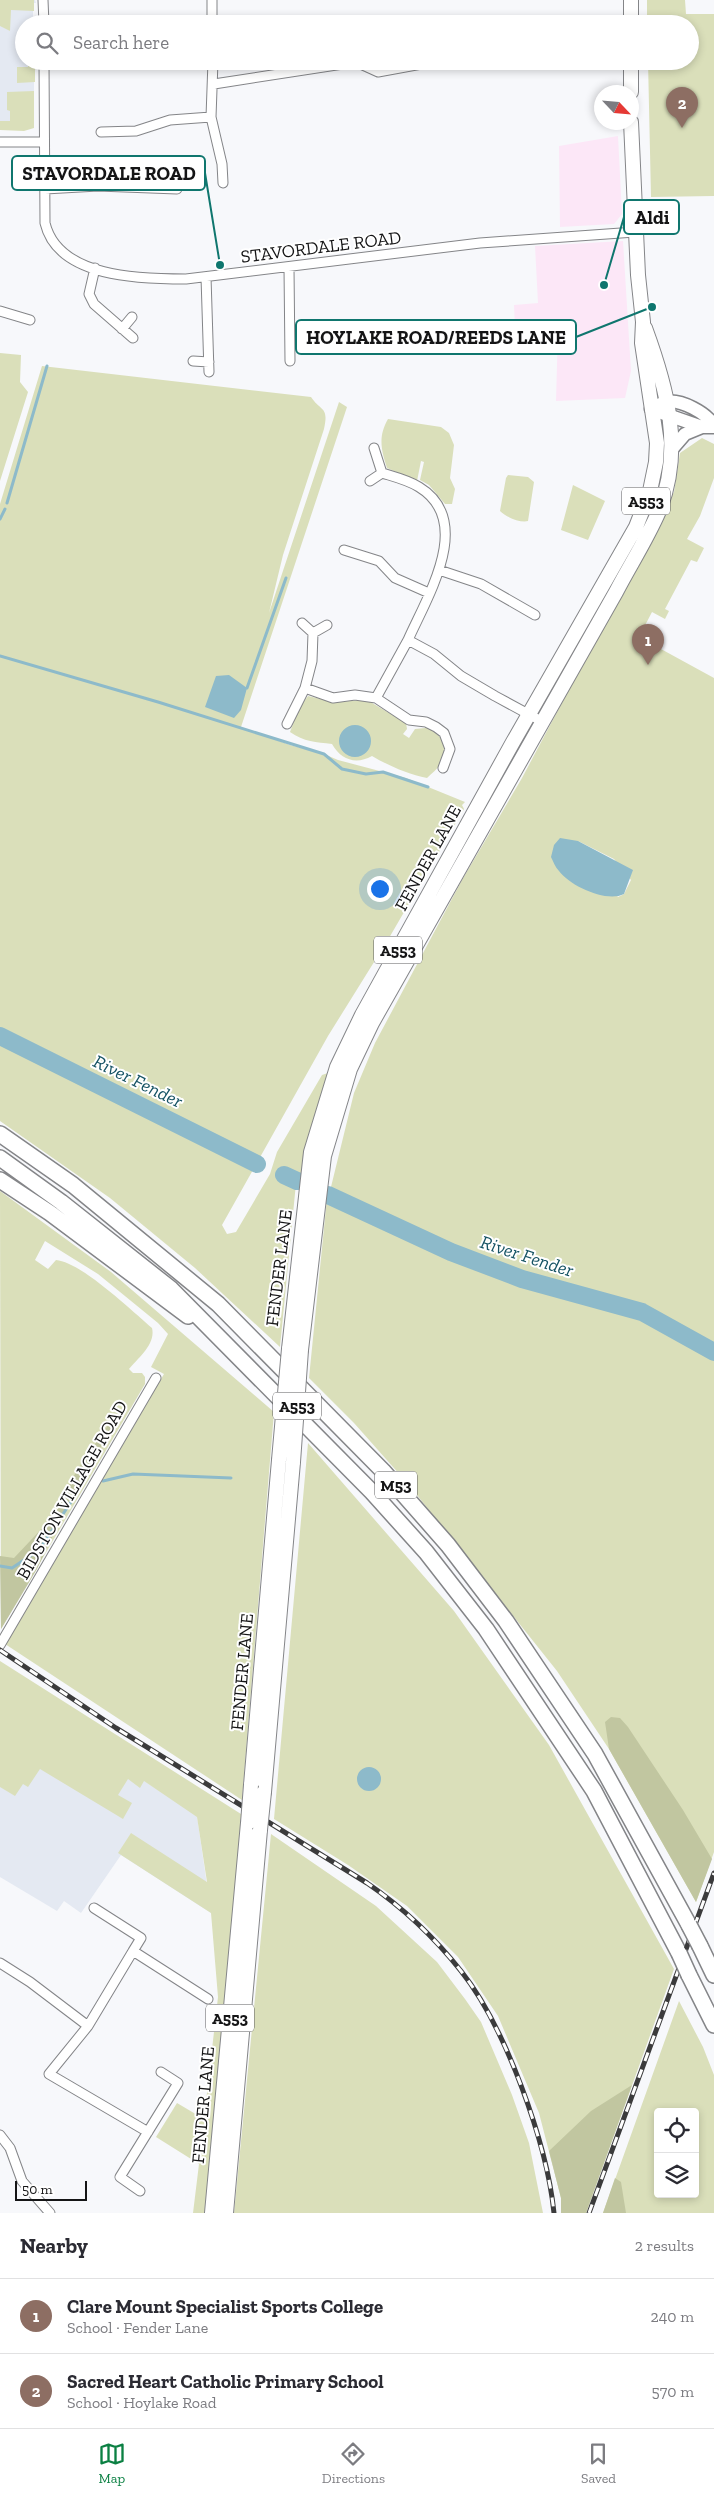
<!DOCTYPE html>
<html lang="en">
<head>
<meta charset="utf-8">
<style>
	:root { --surface:#fff; --page:#f7f7f7; --text:#2b2b33; --muted:#7c7c81; --line:#e1e1e2; --accent:#0b8043 }
	body { margin:0; font-family:"Zilla Slab",serif; background:var(--page); color:var(--text) }
	.controls { position:absolute; right:15px; bottom:15px; display:grid; overflow:hidden; border-radius:5px; box-shadow:0 2px 8px #0003 }
	.controls button { width:45px; height:45px; display:grid; place-items:center; padding:0; border:0; border-bottom:1px solid var(--line); background:var(--surface); color:var(--text); font:25px sans-serif }
	.compass { position:absolute; left:594px; top:85px; width:45px; height:45px; border-radius:50%; background:var(--surface); box-shadow:0 2px 8px #0003; rotate:116deg }
	.scale { position:absolute; left:15px; bottom:12px; width:72px; box-sizing:border-box; padding-left:5px; border:2px solid #151516; border-top:0; font-size:14px; line-height:18px; white-space:nowrap; color:#151516; -webkit-text-stroke:4px #fff; paint-order:stroke }
	.you { position:absolute; left:379px; top:888px; width:18px; height:18px; margin:-12px; border:4px solid #fff; border-radius:50%; background:#1a73e8; box-shadow:0 0 0 8px #1a73e833 }
	.badge { display:grid; place-items:center; width:32px; height:32px; border-radius:50%; background:var(--accent); color:#fff; font-size:16px; font-weight:700 }
	.pin { position:absolute; translate:-50% -41px; filter:drop-shadow(0 1px 2px #0008) }
	.pin::after { content:''; position:absolute; top:26px; width:18px; height:15px; background:inherit; clip-path:polygon(0 0,100% 0,50% 100%) }
	.list { margin:0; padding:0; list-style:none }
	h2 { display:flex; justify-content:space-between; align-items:center; height:65px; margin:0; padding:0 20px; font-size:21px }
	h2 small { font-size:16px; font-weight:400; color:var(--muted) }
	.list li { display:grid; grid-template-columns:32px 1fr auto; gap:15px; align-items:center; box-sizing:border-box; height:75px; padding:0 20px; border-top:1px solid var(--line) }
	.list b { display:block; font-size:19px; white-space:nowrap }
	.list p { margin:0; font-size:16px; white-space:nowrap; color:var(--muted) }
	.list em { font-size:16px; font-style:normal; color:var(--muted) }
	.icon { flex:none; width:28px; height:28px; fill:none; stroke:currentColor; stroke-width:2; stroke-linecap:round; stroke-linejoin:round }
	.map { position:relative; flex:none; width:714px; height:2213px; overflow:hidden }
	.search { position:absolute; background:var(--surface); box-shadow:0 2px 8px #0003; left:15px; right:15px; top:15px; height:55px; display:flex; align-items:center; gap:12px; box-sizing:border-box; padding:0 18px; border-radius:28px; color:var(--muted); font-size:19px }
	.sheet { height:215px; background:var(--surface) }
	nav { display:flex; justify-content:space-around; align-items:center; box-sizing:border-box; height:70px; border-top:1px solid var(--line); background:var(--surface); font-size:14px; color:var(--muted) }
	nav a { display:grid; justify-items:center; gap:2px }
	nav .on { color:var(--accent) }
	.map>svg:first-child { display:block }
</style>
</head>
<body>
<div class="map">
<svg width="714" height="2213" viewBox="0 0 714 2213">
	<rect width="100%" height="100%" fill="#f7f8fb"/>
	<path fill="#fce7f7" d="M618,136L622,214L614,224L560,227L559,146Z
		M623,241L631,371L625,398L556,401L558,329L515,328L514,305L538,303L535,246Z"/>
	<path fill="#e4e9f2" d="M0,0H35L36,3H33V24H24V61H34V119L0,130Z
		M41,1712L197,1816L211,1913L121,1855L81,1913L64,1901L57,1911L0,1877V1773Z"/>
	<path fill="#dadfba" fill-rule="evenodd" d="M0,0H34V11L11,10L10,31L0,26Z
		M647,0H685L686,14H714V196L651,197L648,61H690V24H647Z
		M28,61H35V82L17,83V67H28Z
		M34,91V128L24,131L0,130V121H10V111L7,110V92Z
		M0,353L21,355L20,382L28,392L0,481Z
		M42,366L311,397C321,412 329,406 324,429L283,555L269,613L339,402L347,407L241,727L290,745L324,754L338,760L406,778L465,802L462,805L464,809L389,938L328,1036L222,1225L227,1234L236,1232L270,1174L277,1152L322,1075L328,1073L314,1117L303,1174L297,1173L280,1347L195,1268L110,1198L0,1121V1037L116,1098L254,1165L257,1161L0,1034V504Z
		M388,419L441,427L449,433L454,445L450,478L455,489L452,504H445L429,485L420,480L424,462L421,461L417,481L387,468C381,449 378,437 388,419Z
		M702,438L714,444V478L700,516L687,539L704,548L697,562L691,560L665,609L669,611L665,619L652,612L639,637L714,678V1348L665,1321L624,1304L505,1269L440,1243L330,1191L354,1093L375,1043L462,880L522,778L674,492L680,453ZM578,841L614,859L631,880L624,894L618,897Z
		M508,475L528,477L534,482L528,521C520,523 506,517 500,511L506,478Z
		M573,485L605,501L588,540L561,530Z
		M655,496L657,497L642,531L584,637L572,650Z
		M308,696L334,702L367,700L406,723L407,729L403,734L409,738L415,729L425,728L426,726C441,732 449,748 441,763C438,769 431,774 427,778C408,774 389,766 372,756C356,765 341,760 332,744C316,742 304,742 290,732L299,708Z
		M0,1191L111,1272L274,1412L242,1800L5,1644L164,1374L151,1367L168,1334L158,1323L98,1274L45,1241L35,1260L48,1269L56,1260C81,1262 132,1311 152,1328C156,1344 138,1358 129,1369L133,1373H142L145,1377V1384L1,1629Z
		M327,1198L475,1267L641,1318L714,1356V1852L696,1902L609,1749L557,1671L409,1485L354,1423L309,1378Z
		M308,1443L454,1611L549,1745L674,1969L586,2213H561V2198L539,2113L498,2016L458,1957L407,1906L348,1865L274,1819Z
		M0,1661L241,1814L234,1921L206,2213H193L199,2164L156,2137L177,2103L204,2119L218,1997L211,1913L118,1853L131,1833L207,1882L197,1817L144,1781L140,1788L128,1779L118,1795L132,1803L123,1819L40,1769L28,1787L23,1784L15,1796L0,1787Z
		M271,1834L376,1906L437,1962L465,1999L481,2022L512,2095L529,2143L543,2213H234Z
		M679,2001L703,2047L714,2075V2213H603ZM658,2112H695V2194H658Z"/>
	<path fill="#c1c6a0" d="M116,1414V1421L72,1496L37,1569L1,1629L0,1556L14,1558L47,1523L79,1467Z
		M611,1717L620,1718L628,1727L683,1810L712,1859L696,1902L609,1749L605,1722Z
		M632,2085L586,2213H561V2198L549,2151L591,2111Z
		M615,2178L621,2182L626,2213H603Z"/>
	<path fill="#8dbaca" d="M229,675L247,688L241,710L234,718L205,707L216,676Z
		M339 741a16 16 0 1 1 32 0a16 16 0 1 1-32 0Z
		M560,838L578,841L633,870L624,894C607,903 570,886 559,871C555,867 553,861 551,857L554,845Z
		M357 1779a12 12 0 1 1 24 0a12 12 0 1 1-24 0Z"/>
	<g fill="none" stroke-linecap="round" stroke-linejoin="round">
		<path stroke="#8dbaca" stroke-width="3" d="M7,503L47,366
			M0,519L5,509
			M0,656L158,702L324,754L342,769L366,774L383,772L428,787
			M247,688L286,578
			M103,1481L133,1474L231,1478
			M0,1566L12,1568L39,1550L75,1496"/>
		<path stroke="#8dbaca" stroke-width="18" d="M0,1036L257,1164
			M284,1175L297,1181
			M328,1195L451,1252L522,1279L642,1312L714,1352"/>
		<g stroke="#848588" stroke-width="11">
			<path id="street" d="M43,0L44,24
				M179,24L212,22
				M212,24V0
				M44,61L45,223C58,278 141,279 186,279L480,243L635,232
				M213,61L211,117L222,164L223,183
				M214,84L356,62L378,72L438,61
				M101,132L136,131L170,120L211,117
				M0,142H44
				M45,189L98,186L177,189
				M95,268L89,294L94,304L133,338
				M289,268L290,361
				M206,277L209,372
				M0,311L30,320
				M122,329L132,317
				M193,361L209,362
				M374,448L382,473C395,477 408,480 419,487C475,521 427,597 408,640
				M370,481L382,473
				M344,550L379,561L395,578L429,593
				M439,570L481,584L535,615
				M302,623L313,633L312,661L305,688L333,698L355,695L376,698L408,640L434,654L461,676L495,696L543,722
				M313,633L327,625
				M376,698L409,720L426,722L436,727L444,733L450,749L443,768
				M287,724L305,688
				M0,1645L156,1378
				M94,1908L141,1938L133,1951L208,1999
				M133,1951L88,2026L49,2074L148,2132
				M0,1963L30,1982L88,2026
				M0,2135L10,2148L22,2181L50,2213
				M140,2191L120,2177L178,2083L161,2072"/>
		</g>
		<g stroke="#848588" stroke-width="15">
			<path id="secondary" d="M651,409C655,407 661,403 666,402C681,399 707,413 714,426
				M662,413L702,427H714
				M672,449L685,434L702,427"/>
		</g>
		<g stroke="#848588" stroke-width="16">
			<path id="primary" d="M631,0V24
				M631,92V61
				M289,1349L311,1152L337,1067L362,1015L513,742L636,527L650,491L656,462L657,443L642,343L643,322L638,275L631,122
				M301,1350L324,1156L350,1069L372,1023L616,592C630,565 647,539 659,511C684,449 667,388 645,328
				M251,1785L279,1460
				M264,1792L293,1462
				M212,2213L248,1823
				M226,2213L260,1830"/>
		</g>
		<g stroke="#848588" stroke-width="18">
			<path id="highway" d="M0,1134L73,1185L218,1304L383,1471L448,1545L506,1621L595,1754L689,1925
				M0,1158L61,1202L171,1289L372,1492L426,1552L486,1629L594,1791L679,1953
				M0,1180L50,1213L188,1316
				M700,1946L714,1975
				M689,1975L714,2025"/>
		</g>
		<use href="#street" stroke="#fff" stroke-width="9"/>
		<use href="#secondary" stroke="#fff" stroke-width="12"/>
		<use href="#primary" stroke="#fff" stroke-width="14"/>
		<use href="#highway" stroke="#fff" stroke-width="15"/>
		<g stroke="#3b3b3c" stroke-width="5">
			<path id="rail" d="M0,1650L116,1728L367,1883C402,1907 435,1938 461,1971C505,2026 547,2143 554,2213
				M589,2213L714,1873"/>
		</g>
		<use href="#rail" stroke="#fff" stroke-width="3" stroke-dasharray="9" stroke-linecap="butt"/>
		<g stroke="#848588" stroke-width="16" stroke-linecap="butt">
			<path id="primary-bridge" d="M279,1460L289,1349
				M293,1462L301,1350
				M248,1823L251,1785
				M260,1830L264,1792"/>
		</g>
		<g stroke="#848588" stroke-width="18" stroke-linecap="butt">
			<path id="highway-bridge" d="M689,1925L700,1946
				M679,1953L689,1975"/>
		</g>
		<use href="#primary-bridge" stroke="#fff" stroke-width="14"/>
		<use href="#highway-bridge" stroke="#fff" stroke-width="15"/>
	</g>
	<g text-anchor="middle" dominant-baseline="central" stroke-width="4" stroke-linejoin="round" paint-order="stroke">
		<g fill="#fff" stroke="#5b5b5c" stroke-width="1">
			<rect x="622" y="487.5" width="48" height="27" rx="4"/>
			<rect x="374" y="936.5" width="48" height="27" rx="4"/>
			<rect x="273" y="1392.5" width="48" height="27" rx="4"/>
			<rect x="375" y="1471.5" width="42" height="27" rx="4"/>
			<rect x="206" y="2004.5" width="48" height="27" rx="4"/>
		</g>
		<g font-size="16" font-weight="bold" fill="#151516">
			<text x="646" y="501">A553</text>
			<text x="398" y="950">A553</text>
			<text x="297" y="1406">A553</text>
			<text x="396" y="1485">M53</text>
			<text x="230" y="2018">A553</text>
		</g>
		<g font-size="18" fill="#151516" stroke="#fff">
			<text transform="translate(321 247) rotate(-7)">STAVORDALE ROAD</text>
			<text transform="translate(428 858) rotate(-61)">FENDER LANE</text>
			<text transform="translate(279 1268) rotate(-83)">FENDER LANE</text>
			<text transform="translate(72 1490) rotate(-60)">BIDSTON VILLAGE ROAD</text>
			<text transform="translate(242 1672) rotate(-85)">FENDER LANE</text>
			<text transform="translate(203 2105) rotate(-85)">FENDER LANE</text>
		</g>
		<g font-size="19" font-style="italic" fill="#165364" stroke="#fff">
			<text transform="translate(138 1081) rotate(26)">River Fender</text>
			<text transform="translate(527 1256) rotate(18)">River Fender</text>
		</g>
	</g>
	<path fill="none" stroke="#0f766e" stroke-width="2" d="M220 265L205 173M604 285L624 217M652 307L576 337"/>
	<g fill="#0f766e" stroke="#fff" stroke-width="2">
		<circle cx="220" cy="265" r="5"/>
		<circle cx="604" cy="285" r="5"/>
		<circle cx="652" cy="307" r="5"/>
	</g>
	<g fill="#fff" stroke="#0f766e" stroke-width="2">
		<rect x="12" y="156" width="193" height="34" rx="5"/>
		<rect x="624" y="200" width="55" height="34" rx="5"/>
		<rect x="296" y="320" width="280" height="34" rx="5"/>
	</g>
	<g font-size="19" text-anchor="middle" font-weight="bold" fill="#151516">
		<text x="109" y="180">STAVORDALE ROAD</text>
		<text x="652" y="224">Aldi</text>
		<text x="436" y="344">HOYLAKE ROAD/REEDS LANE</text>
	</g>
</svg>
<div class="controls">
<button><svg class="icon" aria-label="locate" viewBox="0 0 24 24"><circle cx="12" cy="12" r="6"/><path d="M12 2v4M12 18v4M2 12h4M18 12h4"/></svg></button>
<button><svg class="icon" aria-label="layers" viewBox="0 0 24 24"><path d="M12 4l9 5-9 5-9-5zM3 14l9 5 9-5"/></svg></button>
</div>
<svg class="compass" viewBox="-18 -18 36 36"><path d="M0-13l5 13h-10z" fill="#e53935"/><path d="M0 13l5-13h-10z" fill="#7c7c81"/></svg>
<div class="scale">50 m</div>
<div class="you"></div>
<div class="pin badge" style="left:648px;top:665px;background:#8d6e63">1</div>
<div class="pin badge" style="left:682px;top:128px;background:#8d6e63">2</div>
<div class="search"><svg class="icon" aria-label="search" viewBox="0 0 24 24"><circle cx="10" cy="10" r="6"/><path d="M15 15l6 6"/></svg>Search here</div>
</div>
<section class="sheet">
<h2>Nearby<small>2 results</small></h2>
<ul class="list">
<li><span class="badge" style="background:#8d6e63">1</span><div><b>Clare Mount Specialist Sports College</b><p>School · Fender Lane</p></div><em>240 m</em></li>
<li><span class="badge" style="background:#8d6e63">2</span><div><b>Sacred Heart Catholic Primary School</b><p>School · Hoylake Road</p></div><em>570 m</em></li>
</ul>
</section>
<nav>
<a class="on"><svg class="icon" aria-label="map" viewBox="0 0 24 24"><path d="M3 6l6-2 6 2 6-2v14l-6 2-6-2-6 2zM9 4v14M15 6v14"/></svg>Map</a>
<a><svg class="icon" aria-label="directions" viewBox="0 0 24 24"><path d="M12 3l9 9-9 9-9-9zM9 14v-3h6M13 9l2 2-2 2"/></svg>Directions</a>
<a><svg class="icon" aria-label="saved" viewBox="0 0 24 24"><path d="M7 4h10v16l-5-4-5 4z"/></svg>Saved</a>
</nav>
</body>
</html>
